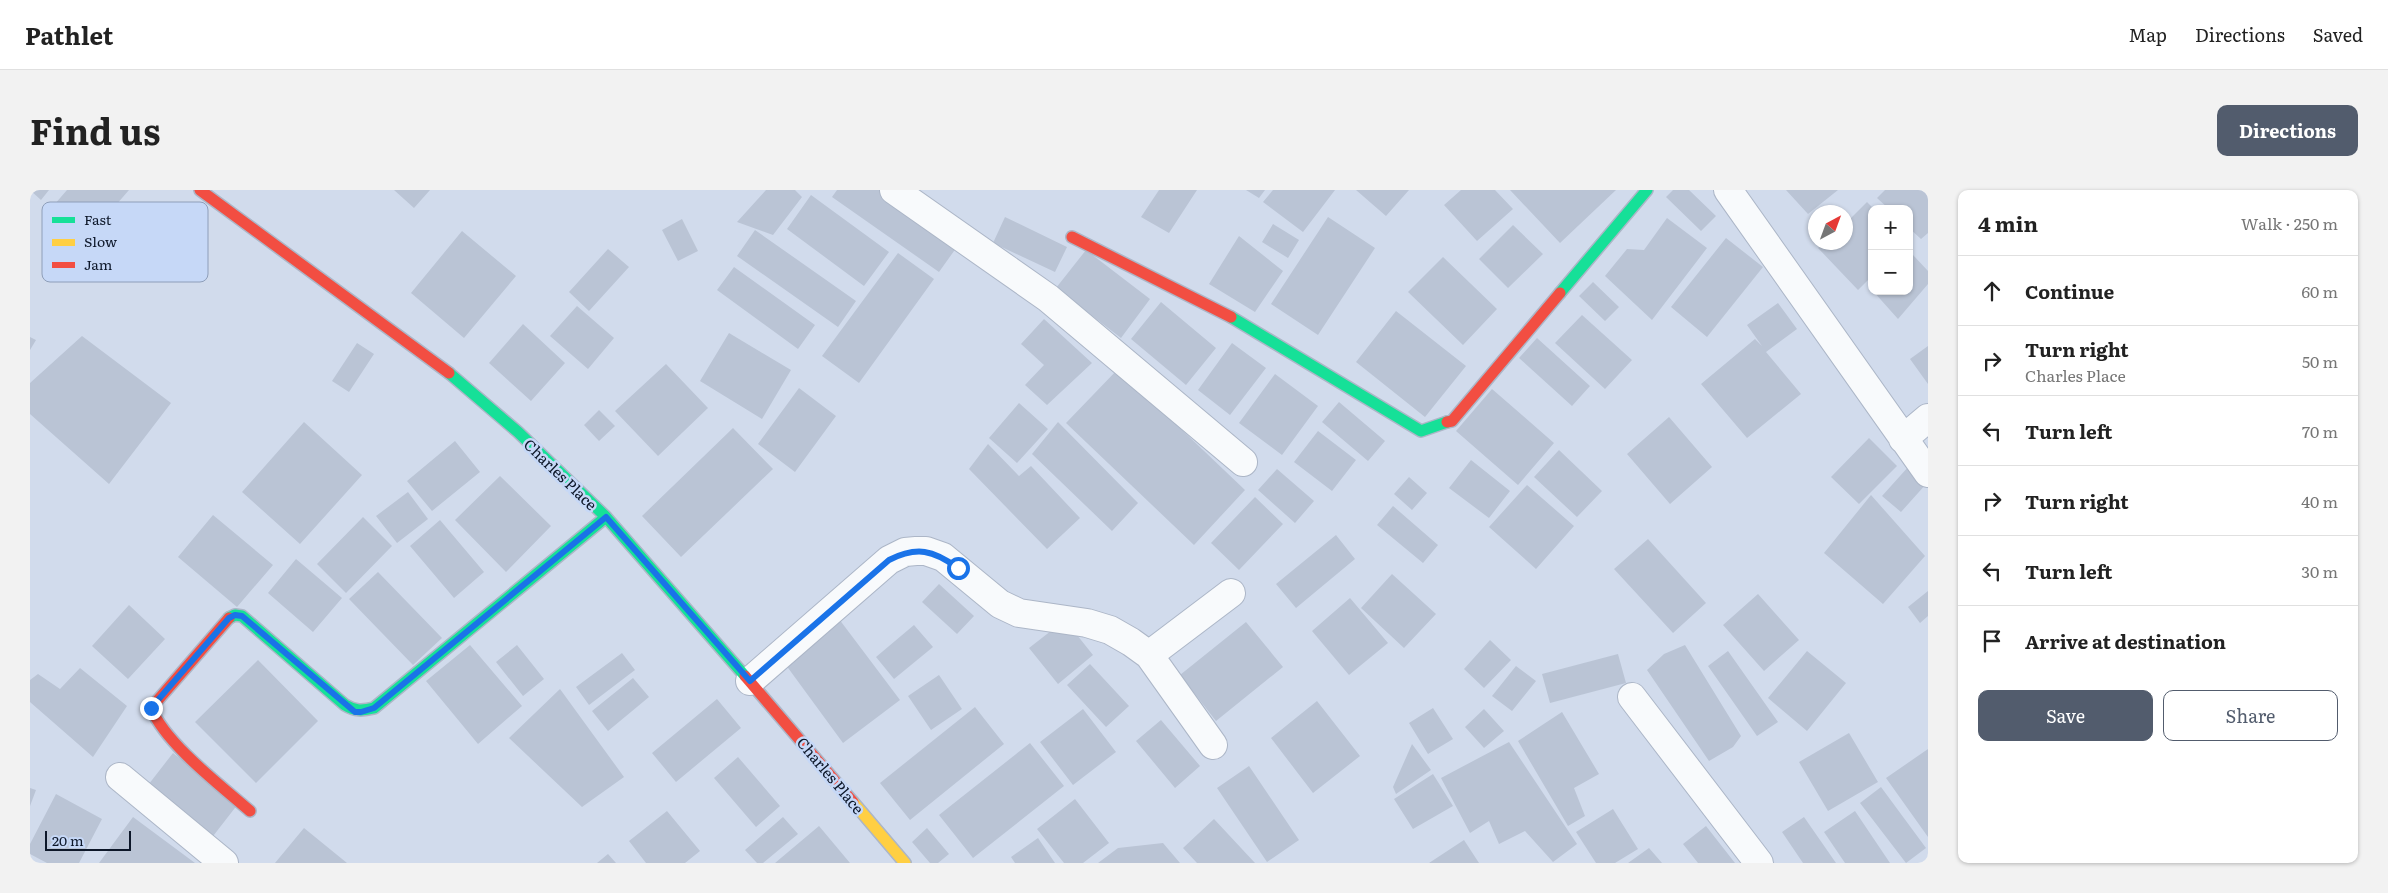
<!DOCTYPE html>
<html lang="en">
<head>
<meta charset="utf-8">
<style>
	:root { --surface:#fff; --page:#f2f2f2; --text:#222; --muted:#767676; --line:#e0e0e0; --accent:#525c6d }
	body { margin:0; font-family:Literata,serif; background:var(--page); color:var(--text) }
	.controls { position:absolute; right:15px; top:15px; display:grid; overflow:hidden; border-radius:10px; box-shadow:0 1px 4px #0004 }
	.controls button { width:45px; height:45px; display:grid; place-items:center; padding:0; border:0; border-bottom:1px solid var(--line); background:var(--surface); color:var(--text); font:25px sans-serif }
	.compass { position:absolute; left:1778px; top:15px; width:45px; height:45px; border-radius:50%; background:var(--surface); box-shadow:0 1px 4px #0004; rotate:41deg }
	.scale { position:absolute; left:15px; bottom:12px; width:86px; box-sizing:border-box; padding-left:5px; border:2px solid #0d1729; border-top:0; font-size:14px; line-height:18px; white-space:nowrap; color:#0d1729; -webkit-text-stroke:4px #c6d8f7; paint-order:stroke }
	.stop { position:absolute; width:15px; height:15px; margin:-11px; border:4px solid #1a73e8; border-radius:50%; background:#fff }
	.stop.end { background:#1a73e8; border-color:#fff; box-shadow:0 1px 5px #0008 }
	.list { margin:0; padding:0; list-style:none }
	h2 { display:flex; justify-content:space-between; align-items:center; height:65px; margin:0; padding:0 20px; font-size:21px }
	h2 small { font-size:16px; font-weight:400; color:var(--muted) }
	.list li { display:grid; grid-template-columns:32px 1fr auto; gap:15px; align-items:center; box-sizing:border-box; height:70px; padding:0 20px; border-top:1px solid var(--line) }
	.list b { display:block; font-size:19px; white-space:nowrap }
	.list p { margin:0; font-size:16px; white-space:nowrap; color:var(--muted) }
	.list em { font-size:16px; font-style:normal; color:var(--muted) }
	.actions { display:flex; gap:10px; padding:15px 20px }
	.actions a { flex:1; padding:11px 0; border:1px solid var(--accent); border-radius:10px; text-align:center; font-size:18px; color:var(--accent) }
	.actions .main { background:var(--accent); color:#fff }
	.icon { flex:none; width:28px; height:28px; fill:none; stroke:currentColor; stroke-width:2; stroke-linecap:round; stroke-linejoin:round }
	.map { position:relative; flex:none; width:1898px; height:673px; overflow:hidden; border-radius:10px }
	header { display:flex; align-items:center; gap:30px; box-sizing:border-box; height:70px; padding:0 25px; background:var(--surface); border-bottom:1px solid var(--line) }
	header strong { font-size:24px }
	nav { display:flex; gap:28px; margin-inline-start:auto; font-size:18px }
	.intro { display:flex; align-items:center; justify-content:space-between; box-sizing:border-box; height:120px; padding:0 30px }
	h1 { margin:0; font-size:35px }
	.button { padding:12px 22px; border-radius:10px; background:var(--accent); color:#fff; font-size:18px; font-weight:700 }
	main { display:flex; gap:30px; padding:0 30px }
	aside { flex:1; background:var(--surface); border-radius:10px; box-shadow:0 1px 4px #0004 }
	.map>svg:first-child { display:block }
</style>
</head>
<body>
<header>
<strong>Pathlet</strong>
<nav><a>Map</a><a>Directions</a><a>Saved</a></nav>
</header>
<div class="intro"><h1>Find us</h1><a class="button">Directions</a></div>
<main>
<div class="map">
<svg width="1898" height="673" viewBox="0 0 1898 673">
	<rect width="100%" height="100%" fill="#d1dbec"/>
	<path fill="#bac4d5" d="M0,0H19L11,10Z
		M37,0H99L59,46L24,15Z
		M364,0H400L384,18Z
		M736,0H765L772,7L743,45L707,32Z
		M807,0H852L929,54L909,82L802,7Z
		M1129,0H1167L1139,43L1111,27Z
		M1216,0H1235L1229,8Z
		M1243,0H1305L1273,42L1233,12Z
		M1326,0H1379L1356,26Z
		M1431,0H1465L1483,19L1447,51L1414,15Z
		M1480,0H1586L1530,53Z
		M1643,0H1659L1686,26L1671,41L1636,7Z
		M1756,0H1808L1778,24Z
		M1855,0H1898V43L1891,49L1879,38V19H1859L1847,8Z
		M781,5L859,62L834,96L757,39Z
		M1837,12L1844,19H1842V86L1828,100L1788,58L1794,52H1816V33Z
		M975,27L1037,57L1025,82L963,53Z
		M1298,27L1345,58L1288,145L1241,114Z
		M1637,28L1677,58L1622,130L1575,86L1597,59L1614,60Z
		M652,29L668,61L648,71L632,40Z
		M1243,34L1269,50L1258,68L1232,52Z
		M1483,35L1513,64L1478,98L1449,69Z
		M725,40L826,111L808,137L707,66Z
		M432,41L486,86L434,148L381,103Z
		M1209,46L1253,81L1225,122L1179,94Z
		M1696,48L1733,77L1677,147L1641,117Z
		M578,59L599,77L559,121L539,102Z
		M1056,60L1120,109L1091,148L1026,98Z
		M868,63L904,89L829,193L792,166Z
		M1883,65L1898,81V94L1868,129L1843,101H1879V68Z
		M1413,67L1467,119L1433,155L1378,102Z
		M704,77L785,135L768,159L687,100Z
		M1563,92L1589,117L1575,131L1549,106Z
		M1131,112L1186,158L1156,195L1101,149Z
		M1748,113L1767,139L1736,162L1771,204L1717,248L1671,194L1725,149L1732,156L1717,135Z
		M547,116L584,148L558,179L520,146Z
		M1366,121L1436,176L1395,227L1326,172Z
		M1552,125L1602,170L1575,199L1525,153Z
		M1014,129L1062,173L1017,215L995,195L1014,175L991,154Z
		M493,134L535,173L501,211L459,173Z
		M699,143L761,180L732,229L670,191Z
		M52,146L141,213L79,294L0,224V193Z
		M0,147L6,150L0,160Z
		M1507,148L1560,196L1542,216L1489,168Z
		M327,153L344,164L319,202L302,191Z
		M1202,153L1236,178L1200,225L1168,200Z
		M1898,156V194L1880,169Z
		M636,174L678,218L628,266L585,221Z
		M1088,179L1215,300L1164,355L1036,233Z
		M1245,184L1288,216L1252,265L1209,233Z
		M769,198L806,226L765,282L728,254Z
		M1462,199L1524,253L1488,295L1426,241Z
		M1309,212L1355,251L1338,271L1292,232Z
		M989,213L1018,239L987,273L959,248Z
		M569,220L585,236L569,251L554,235Z
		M1639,227L1682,277L1640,314L1597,264Z
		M274,232L332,285L270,354L212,302Z
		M1028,232L1108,313L1082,341L1002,264Z
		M703,238L743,279L651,367L612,326Z
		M1288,241L1326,270L1302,301L1264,272Z
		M1839,248L1867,276L1829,314L1801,287Z
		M425,251L450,282L402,321L377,291Z
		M958,254L989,286L1001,276L1050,328L1017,359L939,279Z
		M1529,260L1572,301L1547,327L1504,287Z
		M1441,270L1480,301L1459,328L1419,298Z
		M1879,276L1897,293L1871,322L1852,306Z
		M1247,279L1284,311L1265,333L1228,300Z
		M470,286L521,336L476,382L425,330Z
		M1379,287L1397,303L1382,320L1364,304Z
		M1497,295L1544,336L1506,379L1459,337Z
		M378,302L398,329L367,353L346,326Z
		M1841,305L1895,366L1853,414L1794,363Z
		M1225,307L1253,334L1209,380L1181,353Z
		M1363,316L1408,355L1393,373L1347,335Z
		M183,325L243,375L207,417L148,367Z
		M333,327L362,356L316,403L287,374Z
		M410,330L454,382L424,408L380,356Z
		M1306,345L1325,369L1266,418L1246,394Z
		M1618,349L1676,413L1643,443L1584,379Z
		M266,369L312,408L283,442L238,403Z
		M348,382L412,448L383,475L319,409Z
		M1362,384L1406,424L1374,458L1331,418Z
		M909,394L944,426L927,444L892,412Z
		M1898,401V426L1890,433L1878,417Z
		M1728,404L1769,450L1734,481L1693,435Z
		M1320,408L1358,453L1319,485L1282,441Z
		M99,415L135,449L98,489L62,456Z
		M809,429L870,510L813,553L753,471Z
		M1035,430L1063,465L1028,494L999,458Z
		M1216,432L1253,477L1186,531L1150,485Z
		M884,435L903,457L864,489L846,467Z
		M1460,450L1481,470L1454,498L1434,479Z
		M440,455L492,516L448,554L396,491Z
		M487,455L514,489L493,506L466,472Z
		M1655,455L1711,546L1703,557L1679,571L1617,480L1634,464Z
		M1698,461L1748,532L1727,546L1678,476Z
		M1777,461L1816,493L1777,541L1738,508Z
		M592,463L605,480L559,515L546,497Z
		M1588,464L1596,493L1520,513L1512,484Z
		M228,470L288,531L226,593L165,532Z
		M1060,474L1099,516L1076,537L1037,495Z
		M1486,476L1506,491L1482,521L1462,506Z
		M50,478L97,516L63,567L0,512V490L8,484L30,499Z
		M909,485L932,519L901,540L878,506Z
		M603,488L619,507L578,541L562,521Z
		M530,499L594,587L552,617L479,548Z
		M687,509L711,538L646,592L622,563Z
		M1287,511L1330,566L1283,603L1241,548Z
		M945,517L974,554L880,630L850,593Z
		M1403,518L1423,549L1398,564L1379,533Z
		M1053,519L1086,562L1043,595L1010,552Z
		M1454,519L1474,541L1454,558L1435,537Z
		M1532,522L1569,584L1544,598L1555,626L1538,636L1488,551Z
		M1131,530L1170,576L1145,598L1106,551Z
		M1819,543L1848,592L1798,621L1769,572Z
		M1479,552L1547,654L1523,672L1495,641L1469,654L1459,631L1440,643L1411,588Z
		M1000,553L1034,596L943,668L909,625Z
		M1382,554L1401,580L1366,604L1363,597Z
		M1898,559V647L1856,588Z
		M143,563L208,614L180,650L115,599Z
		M708,567L750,616L726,637L684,588Z
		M1219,576L1269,650L1237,672L1187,598Z
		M1403,584L1423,616L1383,639L1364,609Z
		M1851,597L1896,658L1876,673L1830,613Z
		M0,598L6,600L0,616Z
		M26,604L72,629L49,673H17L0,664V654Z
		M1045,609L1079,653L1053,673H1034L1007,639Z
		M1583,619L1608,659L1585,673H1566L1546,642Z
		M637,621L670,661L655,673H616L599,651Z
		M1825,621L1860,673H1815L1794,642Z
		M103,627L165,673H69Z
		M753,627L768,644L733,673H727L715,660Z
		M1774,627L1806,673H1773L1752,642Z
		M1184,629L1225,673H1167L1153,658Z
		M789,636L820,673H745Z
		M1676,636L1705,673H1668L1653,654Z
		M274,638L317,673H245Z
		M897,638L919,664L908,673H900L882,652Z
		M1008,648L1025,673H985L981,667Z
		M1434,650L1449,673H1399Z
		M1133,653L1150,673H1068L1088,658Z
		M1619,658L1632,673H1598Z
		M578,664L586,673H567Z"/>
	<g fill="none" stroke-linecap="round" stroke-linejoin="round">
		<g stroke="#acb6c7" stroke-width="30">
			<path id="street" d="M864,0L1018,108L1213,272
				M1698,0L1898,283
				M1873,249L1898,228
				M1119,465L1201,403
				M720,491L859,370L875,362L886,361H896L913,367L970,414L989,423L1057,433L1080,440L1101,452L1119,465L1183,555
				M1602,507L1729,673
				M90,587L194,673"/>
		</g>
		<g stroke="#acb6c7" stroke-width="14">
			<path id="fast" d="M1530,103L1617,0
				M1201,127L1391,241L1417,232
				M419,183L488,242L576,327L715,486
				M199,428L205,425L212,426L315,515C325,521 332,521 344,518L576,327"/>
		</g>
		<g stroke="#acb6c7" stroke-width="14">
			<path id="slow" d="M823,612L875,673"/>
		</g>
		<g stroke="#acb6c7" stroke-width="14">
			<path id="jam" d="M170,0L419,183
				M1042,47L1201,127
				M1417,232L1422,231L1530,103
				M199,428L121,518C136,554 190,595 220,621
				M715,486L823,612"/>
		</g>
		<use href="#street" stroke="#f8fafc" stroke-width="28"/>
		<use href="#fast" stroke="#16e098" stroke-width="11"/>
		<use href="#slow" stroke="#ffcf43" stroke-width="11"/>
		<use href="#jam" stroke="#f24e42" stroke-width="11"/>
	</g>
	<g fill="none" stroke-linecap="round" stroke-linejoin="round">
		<path stroke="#1a73e8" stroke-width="6" d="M121,518L199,428L205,425L212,426L325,522H331L344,518L576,327L720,491L859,370C887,356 903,360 928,378"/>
	</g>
	<g text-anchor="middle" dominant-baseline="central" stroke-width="5" stroke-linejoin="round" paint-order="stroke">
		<g font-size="15" fill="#0d1729" stroke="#c6d8f7">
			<text transform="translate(531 284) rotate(44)">Charles Place</text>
			<text transform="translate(801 585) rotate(50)">Charles Place</text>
		</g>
	</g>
	<rect x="12" y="12" width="166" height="80" rx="8" fill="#c6d8f7" stroke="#8e9eb9" stroke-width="1"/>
	<rect x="22" y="27" width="23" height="6" fill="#16e098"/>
	<rect x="22" y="49" width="23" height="7" fill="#ffcf43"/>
	<rect x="22" y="72" width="23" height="6" fill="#f24e42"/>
	<g font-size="14" fill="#0d1729">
		<text x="54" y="35">Fast</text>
		<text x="54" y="57">Slow</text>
		<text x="54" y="80">Jam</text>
	</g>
</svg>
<div class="controls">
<button>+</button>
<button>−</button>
</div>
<svg class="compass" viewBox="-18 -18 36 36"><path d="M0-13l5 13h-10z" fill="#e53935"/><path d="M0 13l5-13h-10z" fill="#767676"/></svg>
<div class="scale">20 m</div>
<div class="stop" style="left:928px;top:378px"></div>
<div class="stop end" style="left:121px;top:518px"></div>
</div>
<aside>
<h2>4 min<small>Walk · 250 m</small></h2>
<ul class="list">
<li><svg class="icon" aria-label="ahead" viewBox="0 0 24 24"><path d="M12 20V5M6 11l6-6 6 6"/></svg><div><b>Continue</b></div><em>60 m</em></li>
<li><svg class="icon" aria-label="right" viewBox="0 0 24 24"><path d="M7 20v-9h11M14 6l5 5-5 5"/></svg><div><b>Turn right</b><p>Charles Place</p></div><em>50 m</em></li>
<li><svg class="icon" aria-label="left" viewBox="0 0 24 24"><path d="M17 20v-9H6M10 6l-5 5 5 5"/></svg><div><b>Turn left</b></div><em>70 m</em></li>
<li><svg class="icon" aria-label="right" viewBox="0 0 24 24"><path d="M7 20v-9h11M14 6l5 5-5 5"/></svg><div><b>Turn right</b></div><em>40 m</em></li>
<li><svg class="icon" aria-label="left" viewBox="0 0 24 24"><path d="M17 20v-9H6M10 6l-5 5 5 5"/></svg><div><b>Turn left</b></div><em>30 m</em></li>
<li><svg class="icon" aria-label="arrive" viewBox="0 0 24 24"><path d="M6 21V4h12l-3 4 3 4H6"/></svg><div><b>Arrive at destination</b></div></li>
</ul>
<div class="actions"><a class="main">Save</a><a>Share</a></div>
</aside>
</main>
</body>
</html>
